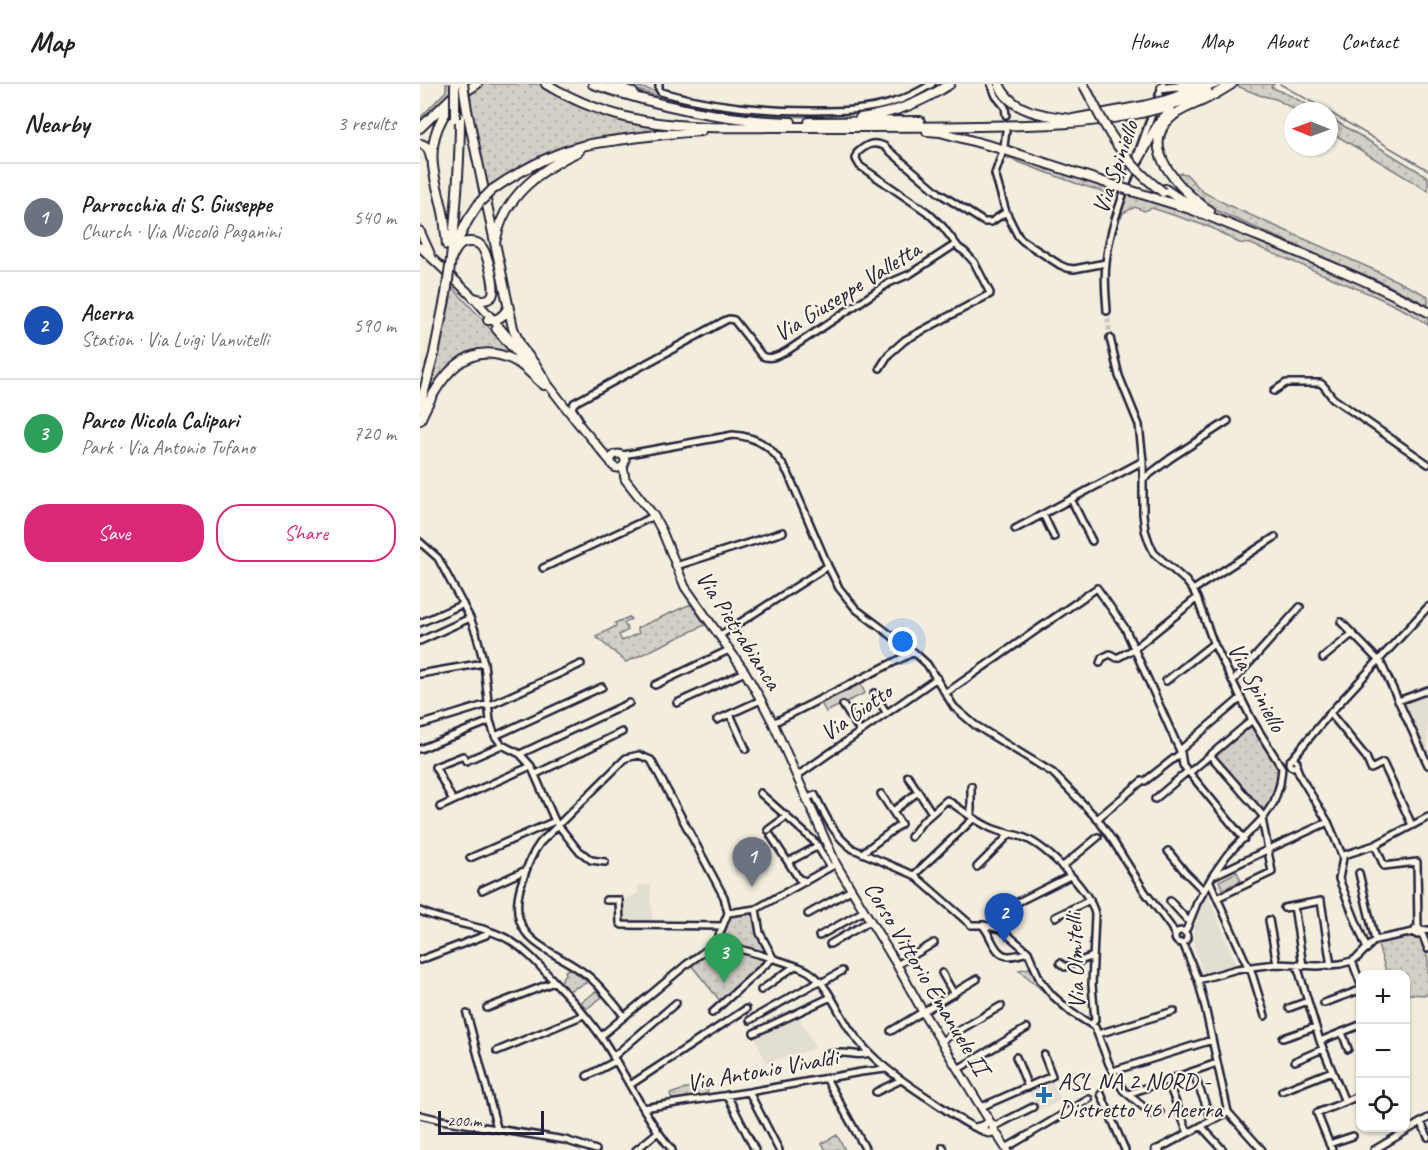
<!DOCTYPE html>
<html lang="en">
<head>
<meta charset="utf-8">
<style>
	:root { --surface:#fff; --page:#f6f6f6; --text:#202124; --muted:#757577; --line:#e0e0e0; --accent:#db2777 }
	body { margin:0; font-family:Caveat,sans-serif; background:var(--page); color:var(--text) }
	.controls { position:absolute; right:18px; bottom:18px; display:grid; overflow:hidden; border-radius:12px; box-shadow:0 2px 4px #0004 }
	.controls button { width:54px; height:54px; display:grid; place-items:center; padding:0; border:0; border-bottom:2px solid var(--line); background:var(--surface); color:var(--text); font:30px sans-serif }
	.compass { position:absolute; left:864px; top:18px; width:54px; height:54px; border-radius:50%; background:var(--surface); box-shadow:0 2px 4px #0004; rotate:271deg }
	.scale { position:absolute; left:18px; bottom:15px; width:106px; box-sizing:border-box; padding-left:6px; border:3px solid #22223b; border-top:0; font-size:16px; line-height:21px; white-space:nowrap; color:#22223b; -webkit-text-stroke:4px #fcf5e5; paint-order:stroke }
	.you { position:absolute; left:483px; top:558px; width:21px; height:21px; margin:-15px; border:4px solid #fff; border-radius:50%; background:#1a73e8; box-shadow:0 0 0 9px #1a73e833 }
	.badge { display:grid; place-items:center; width:39px; height:39px; border-radius:50%; background:var(--accent); color:#fff; font-size:20px; font-weight:700 }
	.pin { position:absolute; translate:-50% -50px; filter:drop-shadow(0 2px 3px #0008) }
	.pin::after { content:''; position:absolute; top:32px; width:21px; height:18px; background:inherit; clip-path:polygon(0 0,100% 0,50% 100%) }
	.list { margin:0; padding:0; list-style:none }
	h2 { display:flex; justify-content:space-between; align-items:center; height:78px; margin:0; padding:0 24px; font-size:26px }
	h2 small { font-size:20px; font-weight:400; color:var(--muted) }
	.list li { display:grid; grid-template-columns:39px 1fr auto; gap:18px; align-items:center; box-sizing:border-box; height:108px; padding:0 24px; border-top:2px solid var(--line) }
	.list b { display:block; font-size:22px; white-space:nowrap }
	.list p { margin:0; font-size:20px; white-space:nowrap; color:var(--muted) }
	.list em { font-size:20px; font-style:normal; color:var(--muted) }
	.actions { display:flex; gap:12px; padding:18px 24px }
	.actions a { flex:1; padding:14px 0; border:2px solid var(--accent); border-radius:24px; text-align:center; font-size:21px; color:var(--accent) }
	.actions .main { background:var(--accent); color:#fff }
	.icon { flex:none; width:33px; height:33px; fill:none; stroke:currentColor; stroke-width:2; stroke-linecap:round; stroke-linejoin:round }
	.map { position:relative; flex:none; width:1008px; height:1066px; overflow:hidden }
	header { display:flex; align-items:center; gap:36px; box-sizing:border-box; height:84px; padding:0 30px; background:var(--surface); border-bottom:2px solid var(--line) }
	header strong { font-size:28px }
	nav { display:flex; gap:33px; margin-inline-start:auto; font-size:21px }
	main { display:flex }
	aside { flex:1; background:var(--surface) }
	.map>svg:first-child { display:block }
</style>
</head>
<body>
<header>
<strong>Map</strong>
<nav><a>Home</a><a>Map</a><a>About</a><a>Contact</a></nav>
</header>
<main>
<aside>
<h2>Nearby<small>3 results</small></h2>
<ul class="list">
<li><span class="badge" style="background:#6b7280">1</span><div><b>Parrocchia di S. Giuseppe</b><p>Church · Via Niccolò Paganini</p></div><em>540 m</em></li>
<li><span class="badge" style="background:#1a4fb4">2</span><div><b>Acerra</b><p>Station · Via Luigi Vanvitelli</p></div><em>590 m</em></li>
<li><span class="badge" style="background:#2e9e5b">3</span><div><b>Parco Nicola Calipari</b><p>Park · Via Antonio Tufano</p></div><em>720 m</em></li>
</ul>
<div class="actions"><a class="main">Save</a><a>Share</a></div>
</aside>
<div class="map">
<svg width="1008" height="1066" viewBox="0 0 1008 1066">
	<defs>
		<pattern id="grass-dots" width="8" height="8" patternUnits="userSpaceOnUse" patternTransform="scale(1.5)"><rect width="8" height="8" fill="#d4cfc6"/><path d="M2 2h.1M6 6h.1" fill="none" stroke="#b6b1ab" stroke-width="1.8" stroke-linecap="round"/></pattern>
	</defs>
	<rect width="100%" height="100%" fill="#f3edde"/>
	<filter id="ink" filterUnits="userSpaceOnUse"><feTurbulence type="fractalNoise" baseFrequency=".0167" numOctaves="2"/><feDisplacementMap in="SourceGraphic" scale="12" xChannelSelector="R" yChannelSelector="G"/><feConvolveMatrix kernelMatrix="1 2 1 2 8 2 1 2 1" color-interpolation-filters="sRGB"/></filter>
	<g filter="url(#ink)">
		<path fill="#e3ded2" d="M1008,608V675L982,618Z
			M218,801H231L230,818L232,824V837H206L203,835V821L208,814L218,809Z
			M789,813L817,883L788,891L783,890L774,861L773,851L774,842L776,836L775,834L783,816Z
			M378,931L396,964L346,979L334,951Z
			M631,994L641,1016L618,1027L608,1005Z"/>
		<path fill="url(#grass-dots)" stroke="#7b7880" stroke-width="1.5" d="M26,0H31V9L0,41V34L25,8L26,6Z
			M62,0H121L127,4L219,39L258,45L216,49L168,57L101,83L86,92L66,108L47,8Z
			M198,0H206L283,19L398,28L402,33C332,34 264,22 198,0Z
			M821,0H854L851,3L873,13L898,27H877L856,15L839,11L817,2Z
			M909,33L1008,93V107L909,47Z
			M585,66L702,105L700,111L697,112L655,99L582,72Z
			M761,89L766,90L783,108L810,122L952,185L1008,212V221L959,197L790,124L780,118L756,91Z
			M707,106C768,126 827,151 887,176C928,194 969,210 1008,232V241L992,230L957,213L831,160L819,159L792,144L732,124L724,127L715,123L703,129L701,134L699,133Z
			M32,203L61,234L94,273C70,263 43,266 25,287C17,296 11,308 5,319L30,218Z
			M271,520L285,541L206,578L176,553L196,542L195,539L209,533L211,535L204,539L208,546L199,551L202,557L219,549L217,544Z
			M831,640C836,649 857,676 858,684C861,700 852,717 844,729L794,672Z
			M333,829L337,849L346,869L301,858L310,831Z
			M988,852L1002,856L1008,875V911L986,910V890H967L957,858Z
			M296,861L348,875L301,918L271,881Z
			M610,884H612L617,896L624,905L623,907L599,886Z
			M149,885L168,898L148,907L141,900L143,892L146,890L145,887Z
			M285,998L289,1012L253,1018L250,1010Z
			M417,1051L425,1066H406L402,1059Z"/>
		<path fill="#d4cfc6" stroke="#7b7880" stroke-width="1.5" d="M440,599L445,609L406,628L401,619Z
			M817,788L821,797L803,805L799,797Z
			M177,907L182,913L166,925L161,918Z"/>
		<g fill="none" stroke-linecap="round" stroke-linejoin="round">
			<path stroke="#75727b" stroke-width="1.5" d="M860,0L908,27
				M909,28L1008,86"/>
			<path stroke="#c9c4bd" stroke-width="5" stroke-dasharray="5 2.5" stroke-linecap="butt" d="M687,227L690,254"/>
			<g stroke="#22223b" stroke-width="10">
				<path id="minor" d="M239,0V5L241,8C290,22 342,27 392,27C420,27 448,27 474,18C488,14 500,7 512,0
					M571,0L576,12L585,23L586,31
					M584,62L586,47
					M583,67L575,90L586,128
					M717,72L743,0
					M687,227C686,211 684,195 686,179C689,147 702,114 713,83
					M690,254L699,292L719,341L723,377V430L725,446L729,458L734,469L766,497L773,506L777,514L793,558L832,636L862,684L860,700L854,718L844,733L807,771L793,791L777,819L767,844L764,848
					M460,284L469,270L485,256L570,210V209L554,178L545,168L539,164L523,143L507,128L440,82L436,75L437,69C446,61 452,57 464,62L519,109L564,138H571L586,128L598,152L603,157L640,181L647,184L654,185L686,179
					M854,307L866,299H900C906,302 908,310 914,315L1008,380
					M157,338L159,335L152,324L154,319L306,236L309,235L314,236L342,272C351,276 359,271 367,267L469,199L490,190L536,160
					M203,371L313,351C342,353 354,366 368,389L408,482L419,504L427,514L436,525L496,570L507,580L534,623L555,641L633,689L665,722L679,737L693,757L725,808L751,843L755,851
					M723,395L751,374L808,337
					M651,415L672,457
					M623,430L634,453
					M595,445L723,377
					M0,458L18,474L50,534L56,549L64,579L70,637L75,652L82,661L100,670L111,682L135,737L157,765L171,776L185,778
					M256,482L363,448
					M123,484L234,432
					M773,506L855,453
					M921,538L961,579L1008,681
					M0,539L43,520
					M299,552L408,482
					M0,557L50,534
					M903,574L932,550
					M680,579L682,574L690,570L697,574L714,565L777,514
					M0,590L64,579
					M746,597L794,559
					M813,597L880,523
					M235,601L309,566
					M454,609L466,628
					M526,609L677,504L705,544L755,656L761,669L763,681L824,755
					M978,617L1008,606
					M257,619L325,588
					M423,621L440,647
					M68,622L161,580
					M910,629L946,673L951,685L963,679L992,741
					M297,636L310,630
					M353,639L494,568
					M0,641L68,620
					M75,652L182,603
					M0,665L70,637
					M326,665L310,630L341,616
					M760,666L821,614
					M100,670L209,619
					M790,671L844,733
					M869 679a4 4 0 1 1 8 0a4 4 0 1 1-8 0Z
					M871,676L910,629L1008,523
					M876,682L881,694L908,738L922,771
					M15,683L43,672L46,677L82,661
					M17,686L33,717L111,682
					M769,689L832,636
					M116,690L202,648
					M377,692L517,594
					M488,692L512,729
					M551,702V732
					M340,709L395,758L410,783
					M387,714L395,711C405,731 414,752 433,765L494,791L551,841H562C571,849 574,872 589,872C595,872 602,870 608,868
					M735,715L768,687
					M20,723L33,717
					M473,727L498,708
					M677,735L722,697H725L761,669
					M842,735L848,765
					M348,746L367,732
					M351,752L379,795L383,796L385,798
					M491,753L502,738L527,716C541,725 554,736 569,743C580,749 593,749 605,754C627,763 670,807 675,830L672,901L675,936L672,940
					M955,761L964,782L997,778L998,844
					M849,765L908,738
					M748,767L765,788L784,807
					M442,769L481,740L461,710
					M924,771L955,761L1008,733
					M50,774L135,737
					M923,774L919,795L947,865
					M368,778L398,762
					M557,783L590,750
					M642,783L678,753
					M939,789L955,856
					M494,791L553,735
					M795,791L847,766
					M790,798L828,883
					M62,806L106,786
					M797,814L852,788L848,767
					M186,816H199L200,839L202,841L303,842
					M750,817L769,838
					M864,824L874,822
					M336,825L340,849L353,874
					M0,827C28,840 66,841 91,857C107,867 119,881 131,894C149,913 167,932 182,954C206,991 224,1032 252,1066
					M578,828L650,792
					M308,829L336,825L416,780
					M388,830L431,806
					M635,833L670,816
					M849,836L857,880
					M563,841L581,845L608,868L620,896L632,911L651,928L675,943L689,980L700,1001L704,1007L732,1030L740,1028
					M755 853a6 6 0 1 1 12 0a6 6 0 1 1-12 0Z
					M1001,847L1008,865
					M994,848L997,851L1000,850L1001,847L1008,846
					M399,852L444,827
					M296,859C320,865 344,871 367,879C376,882 385,884 392,890C410,904 418,929 431,947C452,978 484,998 514,1018C531,1029 547,1042 566,1048
					M763,859L778,896L785,923L808,1028L842,1066
					M410,860L450,837
					M0,876L66,851L68,847
					M932,877L940,898
					M640,879L645,883L673,872
					M477,881L514,859
					M877,881L900,957L925,1018L897,1029L912,1066
					M883,882L874,822L901,817L911,882
					M830,883L845,932
					M522,889L534,910
					M778,896L817,885L839,882L857,880L898,882L920,880L932,877L938,873L955,856L994,848L996,844L1000,845L1001,847
					M401,899L422,887
					M341,906L375,882
					M904,919L940,906
					M67,924L134,898
					M869,924L888,917
					M292,929L353,874
					M47,930L77,1044
					M204,932C193,918 181,902 167,891C132,864 84,858 101,801C106,787 110,772 120,759L206,674L219,671L231,676L304,813L308,829
					M330,936L399,897
					M471,947L557,895
					M922,948L928,965
					M334,949L411,913
					M678,950L754,927
					M181,952L267,880L296,859L308,829
					M863,954L896,943
					M521,957L581,922
					M900,957L940,941
					M77,967L164,931
					M404,971C409,970 414,969 419,969C432,968 436,973 449,969
					M193,973L256,919
					M596,973L608,1003
					M875,977L903,965
					M538,985L607,944
					M693,987L792,956
					M167,992L196,977
					M406,994L446,1066
					M747,996L768,1049
					M776,996L792,1036
					M210,1001L326,925
					M862,1007L912,987
					M329,1008L359,1066
					M456,1008L481,996
					M681,1010L705,1066
					M708,1010L797,979
					M307,1011L335,1066
					M925,1018L940,1011
					M561,1023L632,992L624,971
					M223,1024L329,1008L441,988L466,985
					M0,1031L21,1036L145,1056L176,1066
					M1001,1038L1008,1053
					M781,1042L803,1066
					M555,1043L567,1040
					M573,1043L613,1023
					M909,1060L933,1052
					M523,1063L524,1066
					M586,1064L669,1015
					M738,1065L808,1028
					M216,1066L238,1048
					M954,1066L1008,1034"/>
			</g>
			<g stroke="#22223b" stroke-width="11">
				<path id="major" d="M0,147L10,169
					M0,163L54,214L102,269
					M76,245L112,287
					M123,294L157,338L190,377
					M191 377a7 7 0 1 1 14 0a7 7 0 1 1-14 0Z
					M203,382L205,395L234,432L242,447L265,503L325,588L341,616L353,639L416,780L477,881L503,928L572,1041
					M564 1044a5 5 0 1 1 10 0a5 5 0 1 1-10 0Z
					M573,1044L587,1066
					M736,1066H739"/>
			</g>
			<g stroke="#22223b" stroke-width="12">
				<path id="highway" d="M126,0C156,18 190,31 224,37C283,47 343,42 402,43C454,43 505,43 557,42C613,41 666,41 721,29
					M173,0C234,21 307,37 371,38
					M193,0L213,9
					M579,0C590,28 626,32 652,35
					M742,4L782,0
					M743,17L795,0
					M741,24L788,9
					M47,26L93,244L101,263L117,283L126,298
					M440,34C475,29 500,19 530,0
					M653,35L723,22
					M389,38L500,37
					M0,44L33,12
					M507,47L520,48L582,65L699,103
					M0,60C8,61 9,67 11,74
					M712,86C726,67 732,43 750,27
					M745,105L755,112L775,122
					M72,106C98,88 126,72 158,63C171,59 185,58 198,56C226,52 253,49 281,47
					M712,107L770,125L791,133C863,163 939,191 1008,228
					M790,127C763,108 713,62 754,31C764,23 777,20 788,14C796,10 804,5 812,0
					M76,155C84,112 122,84 159,67
					M27,161C26,152 25,142 24,133C21,116 15,99 13,82C9,47 27,17 57,0
					M35,162L48,136L60,118
					M33,171C37,163 41,157 51,158C54,158 58,159 60,161C67,167 77,204 72,212C67,218 60,216 54,214
					M31,175C36,128 40,81 40,33
					M68,236C78,236 83,233 88,224
					M0,322L14,270L26,210
					M0,336C18,296 46,251 95,277C106,283 114,293 124,301"/>
			</g>
			<use href="#minor" stroke="#fcf5e5" stroke-width="5"/>
			<use href="#major" stroke="#fcf5e5" stroke-width="7"/>
			<use href="#highway" stroke="#fcf5e5" stroke-width="8"/>
			<g stroke="#22223b" stroke-width="12" stroke-linecap="butt">
				<path id="highway-bridge" d="M35,0V34
					M43,0L47,26
					M663,0C671,13 677,28 685,41C700,68 718,90 743,108
					M723,22L743,17
					M721,29L741,24
					M699,103L712,107
					M60,118L72,106
					M26,210L31,175"/>
			</g>
			<use href="#highway-bridge" stroke="#fcf5e5" stroke-width="8"/>
		</g>
	</g>
	<path fill="#1f6fb2" stroke="#fcf5e5" stroke-width="2" d="M621 1002h6v6h6v6h-6v6h-6v-6h-6v-6h6z"/>
	<g text-anchor="middle" dominant-baseline="central" stroke-width="4.5" stroke-linejoin="round" paint-order="stroke">
		<g font-size="24" fill="#22223b" stroke="#fcf5e5">
			<text transform="translate(695 83) rotate(-71)">Via Spiniello</text>
			<text transform="translate(427 207) rotate(-32)">Via Giuseppe Valletta</text>
			<text transform="translate(319 546) rotate(57)">Via Pietrabianca</text>
			<text transform="translate(837 603) rotate(62)">Via Spiniello</text>
			<text transform="translate(436 628) rotate(-35)">Via Giotto</text>
			<text transform="translate(655 877) rotate(-92)">Via Olmitelli</text>
			<text transform="translate(507 894) rotate(59)">Corso Vittorio Emanuele II</text>
			<text transform="translate(342 986) rotate(-10)">Via Antonio Vivaldi</text>
		</g>
		<g font-size="24" fill="#22223b" stroke="#fcf5e5" text-anchor="start">
			<text x="638" y="997">ASL NA 2 NORD -<tspan x="638" dy="28">Distretto 46 Acerra</tspan></text>
		</g>
	</g>
</svg>
<div class="controls">
<button>+</button>
<button>−</button>
<button><svg class="icon" aria-label="locate" viewBox="0 0 24 24"><circle cx="12" cy="12" r="6"/><path d="M12 2v4M12 18v4M2 12h4M18 12h4"/></svg></button>
</div>
<svg class="compass" viewBox="-18 -18 36 36"><path d="M0-13l5 13h-10z" fill="#e53935"/><path d="M0 13l5-13h-10z" fill="#757577"/></svg>
<div class="scale">200 m</div>
<div class="you"></div>
<div class="pin badge" style="left:332px;top:803px;background:#6b7280">1</div>
<div class="pin badge" style="left:584px;top:859px;background:#1a4fb4">2</div>
<div class="pin badge" style="left:304px;top:899px;background:#2e9e5b">3</div>
</div>
</main>
</body>
</html>
